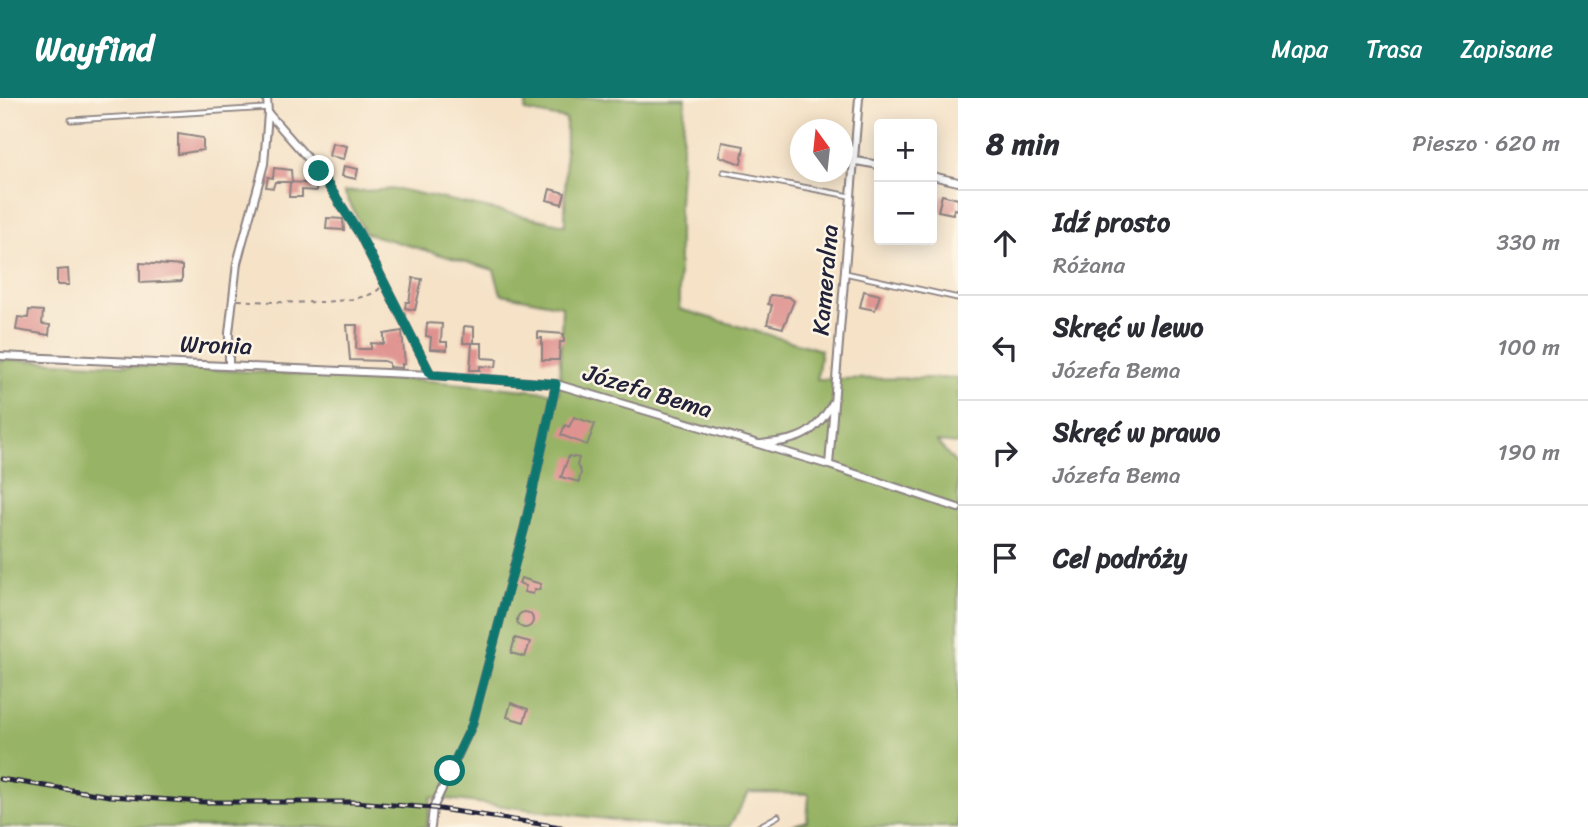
<!DOCTYPE html>
<html lang="pl">
<head>
<meta charset="utf-8">
<style>
	:root { --surface:#fff; --page:#f2f2f3; --text:#2b2b33; --muted:#7c7c81; --line:#e1e1e2; --accent:#0f766e }
	body { margin:0; font-family:Sriracha,sans-serif; background:var(--page); color:var(--text) }
	.controls { position:absolute; right:21px; top:21px; display:grid; overflow:hidden; border-radius:7px; box-shadow:0 4px 18px #0003 }
	.controls button { width:63px; height:63px; display:grid; place-items:center; padding:0; border:0; border-bottom:2px solid var(--line); background:var(--surface); color:var(--text); font:35px sans-serif }
	.compass { position:absolute; left:790px; top:21px; width:63px; height:63px; border-radius:50%; background:var(--surface); box-shadow:0 4px 18px #0003; rotate:345deg }
	.stop { position:absolute; width:21px; height:21px; margin:-16px; border:5px solid #0f766e; border-radius:50%; background:#fff }
	.stop.end { background:#0f766e; border-color:#fff; box-shadow:0 2px 7px #0008 }
	.list { margin:0; padding:0; list-style:none }
	h2 { display:flex; justify-content:space-between; align-items:center; height:91px; margin:0; padding:0 28px; font-size:30px }
	h2 small { font-size:23px; font-weight:400; color:var(--muted) }
	.list li { display:grid; grid-template-columns:46px 1fr auto; gap:21px; align-items:center; box-sizing:border-box; height:105px; padding:0 28px; border-top:2px solid var(--line) }
	.list b { display:block; font-size:26px; white-space:nowrap }
	.list p { margin:0; font-size:23px; white-space:nowrap; color:var(--muted) }
	.list em { font-size:23px; font-style:normal; color:var(--muted) }
	.icon { flex:none; width:38px; height:38px; fill:none; stroke:currentColor; stroke-width:2; stroke-linecap:round; stroke-linejoin:round }
	.map { position:relative; flex:none; width:958px; height:729px; overflow:hidden }
	header { display:flex; align-items:center; gap:42px; box-sizing:border-box; height:98px; padding:0 35px; background:var(--accent); color:#fff }
	header strong { font-size:33px }
	nav { display:flex; gap:38px; margin-inline-start:auto; font-size:24px }
	main { display:flex }
	aside { flex:1; background:var(--surface) }
	.map>svg:first-child { display:block }
</style>
</head>
<body>
<header>
<strong>Wayfind</strong>
<nav><a>Mapa</a><a>Trasa</a><a>Zapisane</a></nav>
</header>
<main>
<div class="map">
<svg width="958" height="729" viewBox="0 0 958 729">
	<rect width="100%" height="100%" fill="#fcf5e5"/>
	<filter id="ink" filterUnits="userSpaceOnUse"><feTurbulence type="fractalNoise" baseFrequency=".0143" numOctaves="2"/><feDisplacementMap in="SourceGraphic" scale="14" xChannelSelector="R" yChannelSelector="G"/><feConvolveMatrix kernelMatrix="1 2 1 2 8 2 1 2 1" color-interpolation-filters="sRGB"/></filter>
	<filter id="wash" filterUnits="userSpaceOnUse"><feTurbulence type="fractalNoise" baseFrequency=".00686" numOctaves="4" result="noise"/><feDisplacementMap in="SourceGraphic" scale="28" xChannelSelector="R" yChannelSelector="G"/><feGaussianBlur stdDeviation="1.57" result="paint"/><feColorMatrix in="noise" values="0 0 0 0 0 0 0 0 0 0 0 0 0 0 0 0 0 1.4 0 .05"/><feComposite in="paint" operator="in"/></filter>
	<g filter="url(#wash)">
		<rect width="100%" height="100%" fill="#f5e2c7"/>
		<path fill="#97b365" stroke="#5c6a50" stroke-width="2" d="M527,0H685L679,105V211L821,252L817,281L958,280V346L937,344L958,368V729H787L807,723L809,696L749,695L729,729H670L431,699L427,729H0V261L431,283L559,295L562,208L501,196L494,172L365,135L344,94L398,91L565,127L566,21L525,13Z"/>
		<g id="blocks">
			<path fill="#df9390" d="M178,36L203,40V52L178,56Z
				M722,44L744,48L741,66L719,58Z
				M332,45L347,48L344,61L329,58Z
				M344,68L358,71L356,81L342,78Z
				M274,70L291,72L292,84H275L273,90L266,89L268,79L273,80Z
				M290,84L317,86L316,93L302,92V99H289Z
				M550,91L565,95L562,106L547,102Z
				M942,97L958,101V112L954,111L953,116L938,113Z
				M327,120L343,121L344,132L326,131Z
				M140,165L182,168V183L140,185Z
				M68,171L69,187H57V172Z
				M413,180L422,181L415,212L405,210L406,204H409Z
				M864,193L880,197L875,212L860,209Z
				M770,197L789,199L794,203L783,230L767,226L772,207L768,206Z
				M29,212L43,213L42,226L50,227L49,237L16,232L18,219L28,220Z
				M427,225L442,226L441,244H447V252L430,251L431,239L426,238Z
				M347,227H357L356,251H371V245L384,246V236L402,233L405,266H402V270L389,269V265L384,263L350,262Z
				M464,228L474,229V245H482V260L497,261L496,269L480,268V272H470L472,245H463Z
				M538,234L564,236V244H560L559,262H542V240H538Z
				M574,319L595,326L587,347L561,337L565,327L569,329Z
				M569,358L579,360L577,367L581,374L579,384L561,379Z
				M521,480L541,486L539,492L535,491L533,496L524,494L526,488L519,485Z
				M517 522a8 8 0 1 1 16 0a8 8 0 1 1-16 0Z
				M515,540L530,544L525,559L511,555Z
				M511,605L528,611L524,624L507,619Z"/>
		</g>
	</g>
	<g filter="url(#ink)">
		<use href="#blocks" fill-opacity="0" stroke="#8c8281" stroke-width="2"/>
		<g fill="none" stroke-linecap="round" stroke-linejoin="round">
			<g stroke="#8c8281" stroke-width="7">
				<path id="service" d="M71,22L268,10
					M724,74L850,98
					M845,175L958,200
					M758,729L778,718"/>
			</g>
			<g stroke="#8c8281" stroke-width="10">
				<path id="minor" d="M267,0L268,15L319,73L359,135L431,277L556,286L829,367L958,410
					M856,63L879,67
					M932,78L958,84
					M0,258L431,277
					M229,267V235L237,165L264,66L268,15
					M761,346C800,342 814,338 834,303
					M829,367L859,0
					M431,729L433,710L472,627L525,427L556,286"/>
			</g>
			<path stroke="#8c8281" stroke-width="2" stroke-dasharray="5 5" stroke-linecap="butt" d="M238,202C266,204 363,210 380,190"/>
			<use href="#service" stroke="#fff" stroke-width="3.5"/>
			<use href="#minor" stroke="#fff" stroke-width="6"/>
			<g stroke="#22223b" stroke-width="5">
				<path id="rail" d="M0,681L110,698L203,704H354L433,710L561,729"/>
			</g>
			<use href="#rail" stroke="#fcf5e5" stroke-width="2.5" stroke-dasharray="8" stroke-linecap="butt"/>
		</g>
	</g>
	<g fill="none" stroke-linecap="round" stroke-linejoin="round" filter="url(#ink)">
		<path stroke="#0f766e" stroke-width="9" d="M319,73L359,135L431,277L556,286L525,428L472,627L450,673"/>
	</g>
	<g text-anchor="middle" dominant-baseline="central" stroke-width="5" stroke-linejoin="round" paint-order="stroke">
		<g font-size="24" fill="#22223b" stroke="#fcf5e5">
			<text transform="translate(825 182) rotate(-85)">Kameralna</text>
			<text transform="translate(216 247) rotate(2)">Wronia</text>
			<text transform="translate(648 293) rotate(17)">Józefa Bema</text>
		</g>
	</g>
</svg>
<div class="controls">
<button>+</button>
<button>−</button>
</div>
<svg class="compass" viewBox="-18 -18 36 36"><path d="M0-13l5 13h-10z" fill="#e53935"/><path d="M0 13l5-13h-10z" fill="#7c7c81"/></svg>
<div class="stop" style="left:450px;top:673px"></div>
<div class="stop end" style="left:319px;top:73px"></div>
</div>
<aside>
<h2>8 min<small>Pieszo · 620 m</small></h2>
<ul class="list">
<li><svg class="icon" aria-label="ahead" viewBox="0 0 24 24"><path d="M12 20V5M6 11l6-6 6 6"/></svg><div><b>Idź prosto</b><p>Różana</p></div><em>330 m</em></li>
<li><svg class="icon" aria-label="left" viewBox="0 0 24 24"><path d="M17 20v-9H6M10 6l-5 5 5 5"/></svg><div><b>Skręć w lewo</b><p>Józefa Bema</p></div><em>100 m</em></li>
<li><svg class="icon" aria-label="right" viewBox="0 0 24 24"><path d="M7 20v-9h11M14 6l5 5-5 5"/></svg><div><b>Skręć w prawo</b><p>Józefa Bema</p></div><em>190 m</em></li>
<li><svg class="icon" aria-label="arrive" viewBox="0 0 24 24"><path d="M6 21V4h12l-3 4 3 4H6"/></svg><div><b>Cel podróży</b></div></li>
</ul>
</aside>
</main>
</body>
</html>
